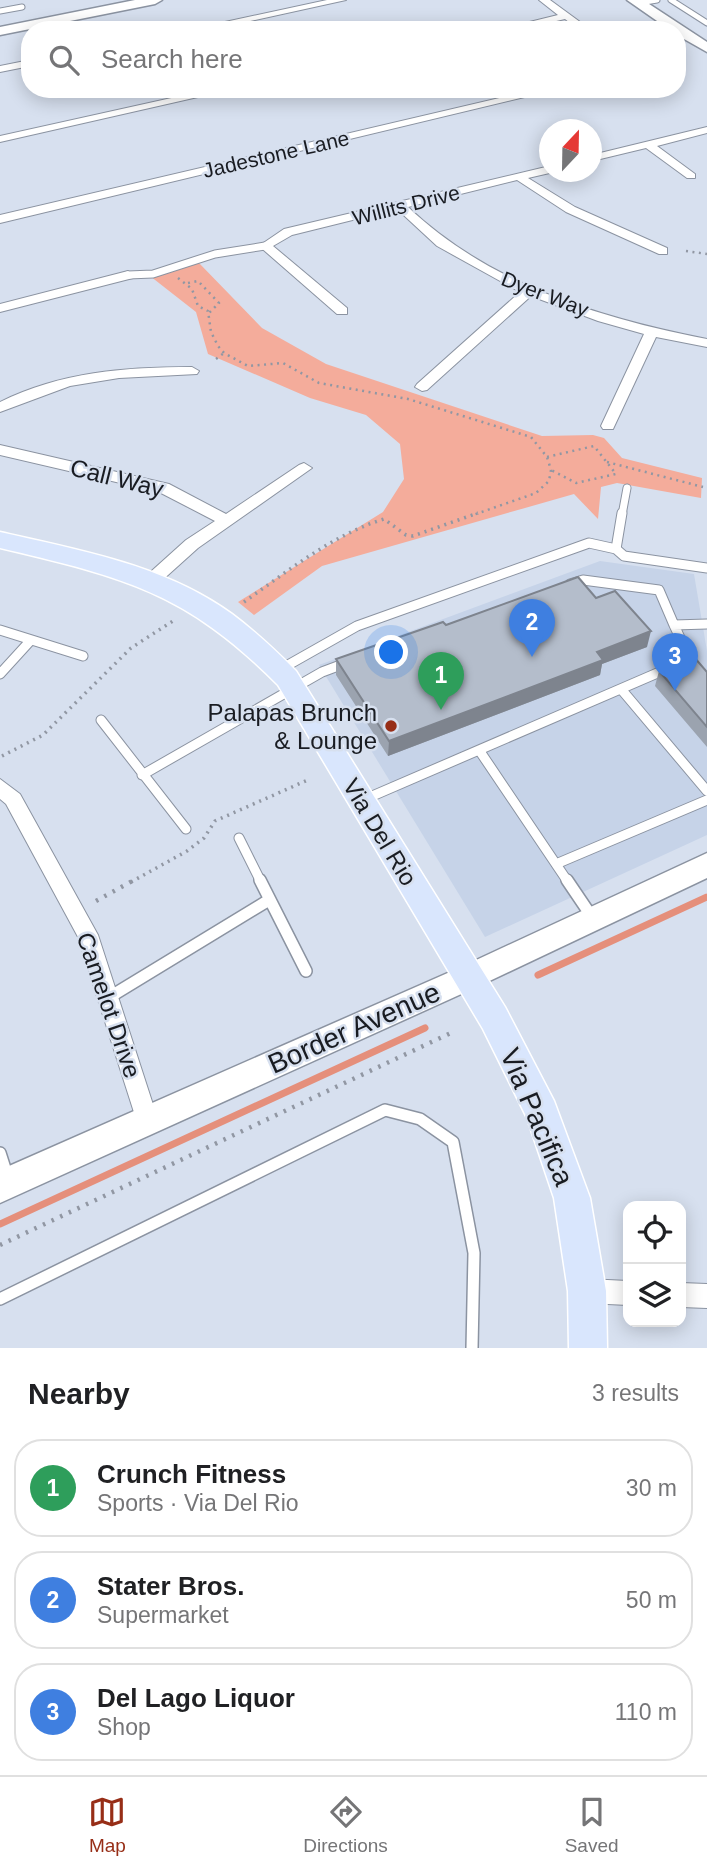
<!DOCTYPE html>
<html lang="en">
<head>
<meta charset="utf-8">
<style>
	:root { --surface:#fff; --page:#f2f2f2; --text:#202124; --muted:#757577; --line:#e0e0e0; --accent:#972e17 }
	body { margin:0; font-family:Helvetica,sans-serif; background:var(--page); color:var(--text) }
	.controls { position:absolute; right:21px; bottom:21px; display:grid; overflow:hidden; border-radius:14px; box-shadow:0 4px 18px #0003 }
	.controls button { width:63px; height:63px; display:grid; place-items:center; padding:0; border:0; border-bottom:2px solid var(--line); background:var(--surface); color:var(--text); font:35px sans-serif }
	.compass { position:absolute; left:539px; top:119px; width:63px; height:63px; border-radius:50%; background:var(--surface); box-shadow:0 4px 18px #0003; rotate:22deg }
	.you { position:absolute; left:392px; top:653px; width:24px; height:24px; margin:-18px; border:5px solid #fff; border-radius:50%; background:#1a73e8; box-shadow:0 0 0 10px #1a73e833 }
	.badge { display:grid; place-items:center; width:46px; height:46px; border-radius:50%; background:var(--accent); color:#fff; font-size:23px; font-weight:700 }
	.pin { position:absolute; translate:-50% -58px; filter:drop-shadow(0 2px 4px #0008) }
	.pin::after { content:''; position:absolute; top:37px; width:24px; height:21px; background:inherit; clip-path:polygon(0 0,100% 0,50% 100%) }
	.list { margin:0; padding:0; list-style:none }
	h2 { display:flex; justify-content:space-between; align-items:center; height:91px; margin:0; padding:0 28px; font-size:30px }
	h2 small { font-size:23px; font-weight:400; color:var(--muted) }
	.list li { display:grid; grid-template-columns:46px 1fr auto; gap:21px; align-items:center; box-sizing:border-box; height:98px; margin:0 14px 14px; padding:0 14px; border:2px solid var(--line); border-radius:28px }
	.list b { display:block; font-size:26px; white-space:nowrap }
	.list p { margin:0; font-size:23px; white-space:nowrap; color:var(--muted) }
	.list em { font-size:23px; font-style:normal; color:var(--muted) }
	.icon { flex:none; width:38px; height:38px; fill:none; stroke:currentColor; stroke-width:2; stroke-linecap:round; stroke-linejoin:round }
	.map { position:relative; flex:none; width:707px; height:1348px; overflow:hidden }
	.search { position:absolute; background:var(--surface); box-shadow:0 4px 18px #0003; left:21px; right:21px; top:21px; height:77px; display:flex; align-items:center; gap:18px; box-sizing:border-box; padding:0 24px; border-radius:28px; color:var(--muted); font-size:26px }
	.sheet { height:427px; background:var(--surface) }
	nav { display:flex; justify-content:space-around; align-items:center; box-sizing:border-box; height:98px; border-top:2px solid var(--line); background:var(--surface); font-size:19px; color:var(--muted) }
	nav a { display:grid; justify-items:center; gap:4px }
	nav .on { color:var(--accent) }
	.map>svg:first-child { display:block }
</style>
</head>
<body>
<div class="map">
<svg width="707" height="1348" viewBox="0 0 707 1348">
	<rect width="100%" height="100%" fill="#d7e0ef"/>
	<path fill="#c6d3e8" d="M600,561L694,574L707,651V835L485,937L319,665Z"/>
	<path fill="#f4ac9b" d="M199,263L262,328L326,364L542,436L593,435L604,438L622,458L702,478L701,498L617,483L601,487L598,519L574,494L322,566L254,615L238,602L383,512L404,479L400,444L366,415L310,398L208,354L196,312L150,276Z"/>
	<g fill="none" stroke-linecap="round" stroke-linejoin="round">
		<path stroke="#e58f7b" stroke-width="7" d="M538,975L707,897
			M0,1224L425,1028"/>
		<g stroke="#8b93a1" stroke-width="7">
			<path id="lane-far3" d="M671,0L707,23
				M639,3L657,0
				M0,11L22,7"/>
		</g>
		<g stroke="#8b93a1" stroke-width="9">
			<path id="lane-far2" d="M128,275L153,274L215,254L265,246
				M622,515L627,488"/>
		</g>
		<g stroke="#8b93a1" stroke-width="11">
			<path id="lane-far1" d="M616,549L624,556L707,568
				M570,584L583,580L659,590L674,625L707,624
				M674,625L690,659L682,663
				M0,630L83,656
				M281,669L357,626L589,543L616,549L622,513
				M0,674L31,640
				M621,689L707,791
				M101,720L186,829
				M479,750L568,882
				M142,775L322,672L346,663
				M363,800L669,668
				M239,838L261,882
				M556,864L707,800"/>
		</g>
		<g stroke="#8b93a1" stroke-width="14">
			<path id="lane" d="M260,880L306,971
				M567,880L592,917
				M108,998L269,900
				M0,1153L8,1178
				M0,1299L385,1110L420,1119L453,1142L474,1253L472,1348"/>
		</g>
		<g stroke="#8b93a1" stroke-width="2">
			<path id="street" d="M327,0H346L209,30H188Z
				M539,0H550L591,30H579L565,19L517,30H497L558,15Z
				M30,60V66L0,72V66Z
				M212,89H233L0,142V136Z
				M538,89H558L0,223V215Z
				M707,127V133L657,146L695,174V178H687L646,148L592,161V155Z
				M550,166V172H554L528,178L575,207L667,248V254H659L566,212L517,180L408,207C489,284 599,318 707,339V347L656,337L613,429H603L601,426L644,334L598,321L531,296L427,390L422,391L415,387L417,384L520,292L437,246L397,209L292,235L273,246L347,308V314H337L259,246L284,229Z
				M128,271L134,275L133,278L0,312V304Z
				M192,367L199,371L197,374L119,378L70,386L0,412V402C60,372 126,367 192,367Z
				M0,445L169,484L226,514L299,465L304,463L312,468L198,548L158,584L152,586L144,580L146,576L186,540L215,521L159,492L0,455Z
				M0,779L20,794L98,935L158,1120L155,1128L147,1131L139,1128L78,937L6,804L0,799Z
				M587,1279L628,1281V1305L587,1303L578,1300L575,1291L578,1282Z
				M681,1283L707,1284V1308L681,1307Z"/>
		</g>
		<g stroke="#8b93a1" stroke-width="3">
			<path id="secondary" d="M135,0H162L155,4L0,35V27Z
				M627,0H643L707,42V52L677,35V30H670Z
				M707,853V878L479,986L0,1203V1170L459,968Z"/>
		</g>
		<g stroke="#fff" stroke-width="3">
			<path id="primary" d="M0,532C79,550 165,565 232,614C255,631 276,651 296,671L505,1007L554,1101L590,1198L606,1291L607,1348H569L568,1291L554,1198L527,1118L483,1029L278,685C186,592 123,577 0,548Z"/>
		</g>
		<path stroke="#9197a3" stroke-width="2.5" stroke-dasharray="2 4.5" stroke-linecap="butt" d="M686,251L707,254
			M178,278L192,289L198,306L208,311L211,332L218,346L224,353L248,366L283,363L319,383L408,399L531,437L547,457L551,470L549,481L536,493L473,515
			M188,283L198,281L219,303L209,313
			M216,359L224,353
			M547,457L594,446L616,474L576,483L551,470
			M607,462L703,487"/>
		<path stroke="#9197a3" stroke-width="3.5" stroke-dasharray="2 5" stroke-linecap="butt" d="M244,602C288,571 332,535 384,519L406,535L413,536L478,513
			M2,756L43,735L131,648L176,619
			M131,882L187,851L204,838L215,821L310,779"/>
		<path stroke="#9197a3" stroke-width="4.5" stroke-dasharray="2.5 7" stroke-linecap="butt" d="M96,901L134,880
			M0,1245L455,1031"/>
		<use href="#lane-far3" stroke="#fff" stroke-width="5"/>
		<use href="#lane-far2" stroke="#fff" stroke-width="7"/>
		<use href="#lane-far1" stroke="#fff" stroke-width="9"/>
		<use href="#lane" stroke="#fff" stroke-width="11"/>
		<use href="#street" fill="#fff" fill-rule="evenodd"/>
		<use href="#secondary" fill="#fff" fill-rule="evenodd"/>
		<use href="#primary" fill="#d9e6fd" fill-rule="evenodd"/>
	</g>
	<path fill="#9ba3af" d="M446,625L647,647L602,664L600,675L388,756L336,675V659Z
		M659,671L707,672V747L655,686Z"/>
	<path fill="#7e848e" d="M651,631L647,647L602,664L600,675L388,756L389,741L597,652Z"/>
	<path fill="#b4bdcb" stroke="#7e848e" stroke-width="2" d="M578,577L596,598L615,591L651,631L597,652L603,660L389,741L336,659L443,622L446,625Z
		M694,657L707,672V727L659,671Z"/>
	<circle fill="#972e17" stroke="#d7e0ef" stroke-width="2.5" cx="391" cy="726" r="7"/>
	<g text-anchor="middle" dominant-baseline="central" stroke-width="5" stroke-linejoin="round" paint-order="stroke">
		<g font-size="21" fill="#191c22" stroke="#d7e0ef">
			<text transform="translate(276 154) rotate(-13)">Jadestone Lane</text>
			<text transform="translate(406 205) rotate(-14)">Willits Drive</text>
			<text transform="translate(545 294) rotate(21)">Dyer Way</text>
		</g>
		<g font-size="24" fill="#191c22" stroke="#d7e0ef">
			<text transform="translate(117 478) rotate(14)">Call Way</text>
			<text transform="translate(380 832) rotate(59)">Via Del Rio</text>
			<text transform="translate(109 1005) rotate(71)">Camelot Drive</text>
		</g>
		<g font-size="24" fill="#191c22" stroke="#d7e0ef" text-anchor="end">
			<text x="377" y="712">Palapas Brunch<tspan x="377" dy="28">&amp; Lounge</tspan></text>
		</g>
		<g font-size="28" fill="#191c22" stroke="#d7e0ef">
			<text transform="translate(354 1028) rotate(-24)">Border Avenue</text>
			<text transform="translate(537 1117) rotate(67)">Via Pacifica</text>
		</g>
	</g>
</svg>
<div class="controls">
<button><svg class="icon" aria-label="locate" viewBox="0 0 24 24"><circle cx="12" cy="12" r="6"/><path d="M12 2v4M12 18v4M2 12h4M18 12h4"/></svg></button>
<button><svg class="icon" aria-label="layers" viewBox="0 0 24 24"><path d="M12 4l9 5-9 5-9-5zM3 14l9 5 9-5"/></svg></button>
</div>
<svg class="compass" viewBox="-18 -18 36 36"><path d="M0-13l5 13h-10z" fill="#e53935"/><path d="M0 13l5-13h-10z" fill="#757577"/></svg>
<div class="you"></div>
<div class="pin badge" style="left:441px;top:710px;background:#2e9e5b">1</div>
<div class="pin badge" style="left:532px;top:657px;background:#3f7fe0">2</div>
<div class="pin badge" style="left:675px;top:691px;background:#3f7fe0">3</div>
<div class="search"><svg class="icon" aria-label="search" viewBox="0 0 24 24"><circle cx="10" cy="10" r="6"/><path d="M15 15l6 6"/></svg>Search here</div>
</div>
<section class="sheet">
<h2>Nearby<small>3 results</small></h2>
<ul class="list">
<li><span class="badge" style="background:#2e9e5b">1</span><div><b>Crunch Fitness</b><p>Sports · Via Del Rio</p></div><em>30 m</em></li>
<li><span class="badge" style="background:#3f7fe0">2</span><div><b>Stater Bros.</b><p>Supermarket</p></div><em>50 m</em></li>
<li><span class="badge" style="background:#3f7fe0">3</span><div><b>Del Lago Liquor</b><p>Shop</p></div><em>110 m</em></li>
</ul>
</section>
<nav>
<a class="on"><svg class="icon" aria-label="map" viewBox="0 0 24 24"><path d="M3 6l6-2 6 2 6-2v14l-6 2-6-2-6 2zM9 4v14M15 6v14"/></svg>Map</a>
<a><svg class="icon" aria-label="directions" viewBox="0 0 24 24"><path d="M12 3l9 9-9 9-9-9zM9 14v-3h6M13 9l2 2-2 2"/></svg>Directions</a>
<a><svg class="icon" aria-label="saved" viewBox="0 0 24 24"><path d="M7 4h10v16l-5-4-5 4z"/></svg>Saved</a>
</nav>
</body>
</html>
